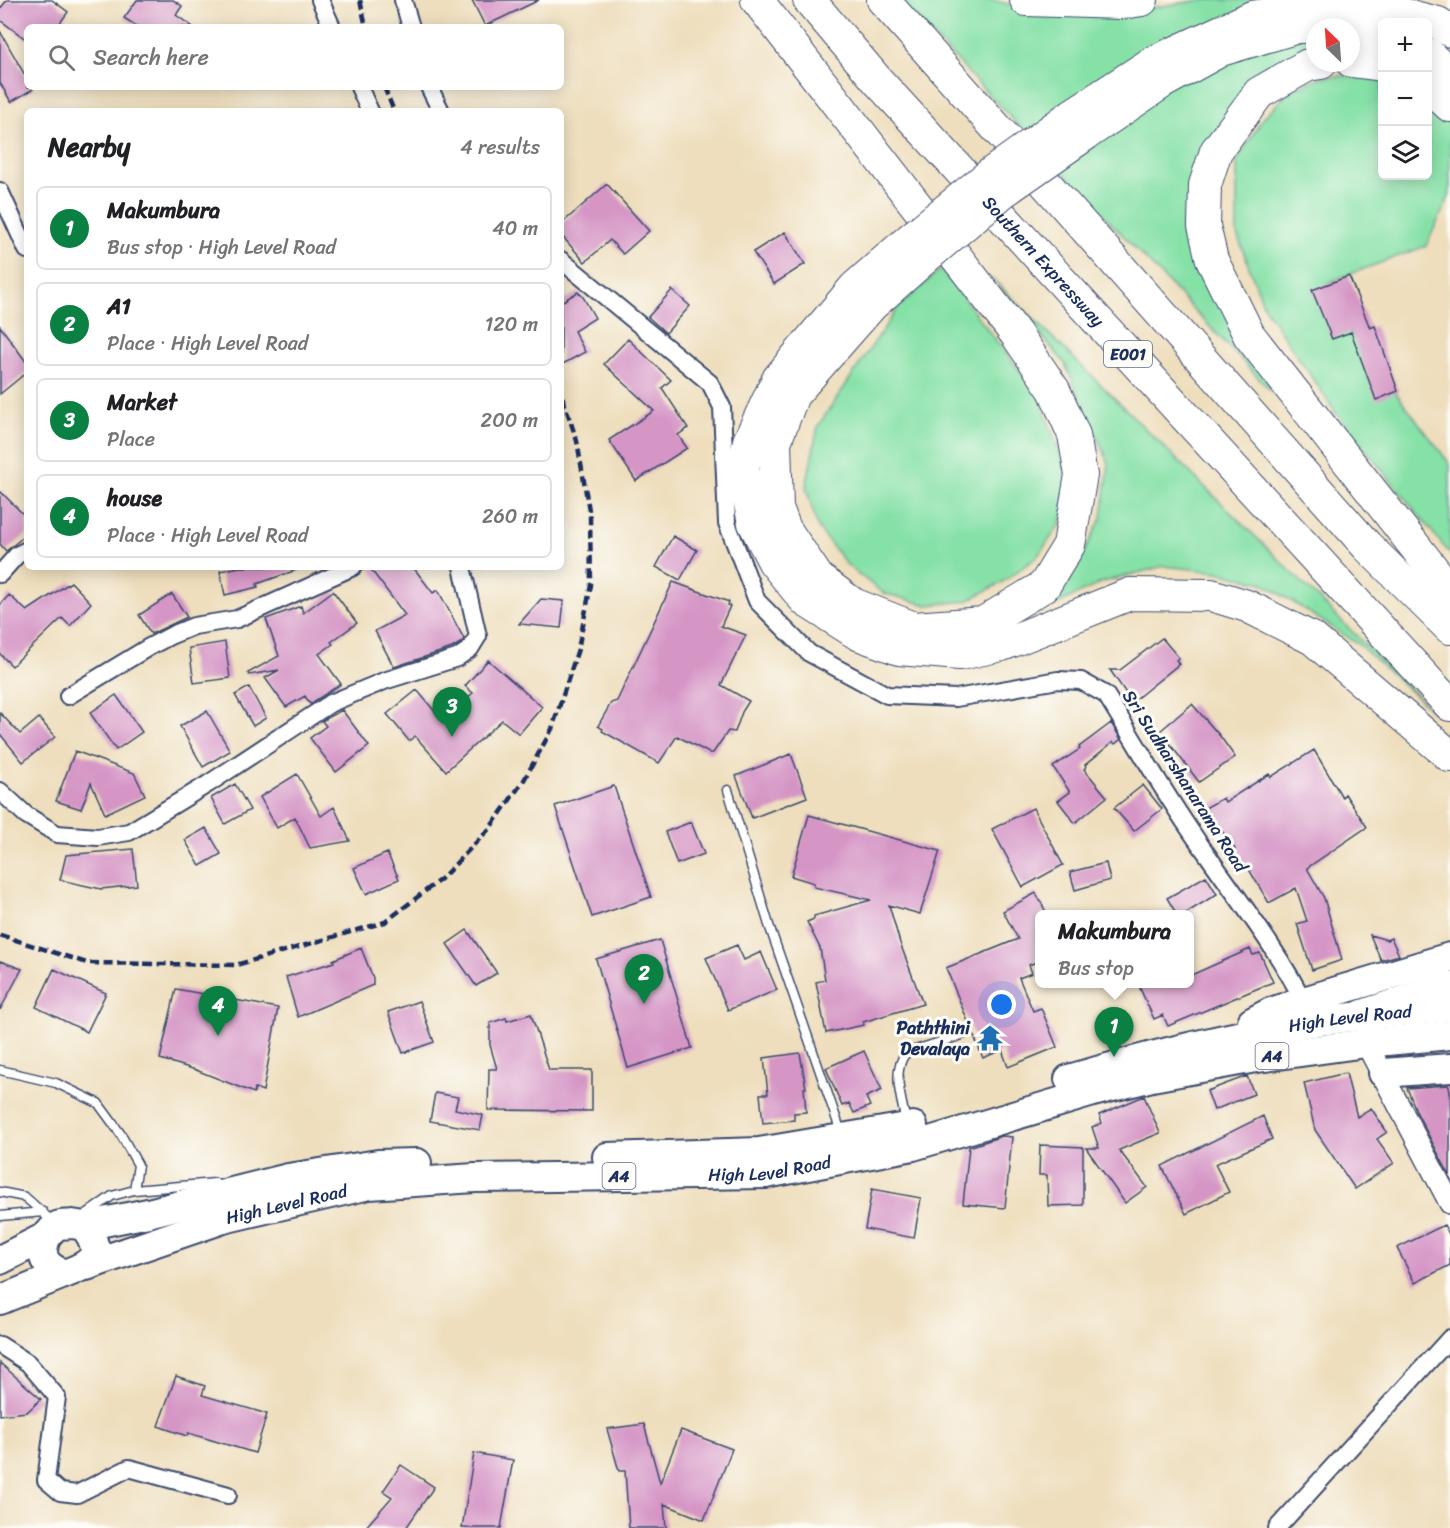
<!DOCTYPE html>
<html lang="en">
<head>
<meta charset="utf-8">
<style>
	:root { --surface:#fff; --page:#f6f6f6; --text:#202124; --muted:#757577; --line:#e0e0e0; --accent:#0b8043 }
	body { margin:0; font-family:Sriracha,sans-serif; background:var(--page); color:var(--text) }
	.controls { position:absolute; right:18px; top:18px; display:grid; overflow:hidden; border-radius:9px; box-shadow:0 3px 15px #0003 }
	.controls button { width:54px; height:54px; display:grid; place-items:center; padding:0; border:0; border-bottom:2px solid var(--line); background:var(--surface); color:var(--text); font:30px sans-serif }
	.compass { position:absolute; left:1306px; top:18px; width:54px; height:54px; border-radius:50%; background:var(--surface); box-shadow:0 3px 15px #0003; rotate:335deg }
	.you { position:absolute; left:1002px; top:1005px; width:21px; height:21px; margin:-15px; border:4px solid #fff; border-radius:50%; background:#1a73e8; box-shadow:0 0 0 9px #1a73e833 }
	.badge { display:grid; place-items:center; width:39px; height:39px; border-radius:50%; background:var(--accent); color:#fff; font-size:20px; font-weight:700 }
	.pin { position:absolute; translate:-50% -50px; filter:drop-shadow(0 2px 3px #0008) }
	.pin::after { content:''; position:absolute; top:32px; width:21px; height:18px; background:inherit; clip-path:polygon(0 0,100% 0,50% 100%) }
	.popup { position:absolute; left:1035px; top:910px; width:159px; height:78px; box-sizing:border-box; display:grid; place-content:center; border-radius:9px; background:var(--surface); filter:drop-shadow(0 2px 4px #0005); font-size:20px; white-space:nowrap; color:var(--muted) }
	.popup b { font-size:22px; color:var(--text) }
	.popup::after { content:''; position:absolute; left:50%; top:100%; margin-left:-12px; border:12px solid transparent; border-top-color:var(--surface) }
	.list { margin:0; padding:0; list-style:none }
	h2 { display:flex; justify-content:space-between; align-items:center; height:78px; margin:0; padding:0 24px; font-size:26px }
	h2 small { font-size:20px; font-weight:400; color:var(--muted) }
	.list li { display:grid; grid-template-columns:39px 1fr auto; gap:18px; align-items:center; box-sizing:border-box; height:84px; margin:0 12px 12px; padding:0 12px; border:2px solid var(--line); border-radius:9px }
	.list b { display:block; font-size:22px; white-space:nowrap }
	.list p { margin:0; font-size:20px; white-space:nowrap; color:var(--muted) }
	.list em { font-size:20px; font-style:normal; color:var(--muted) }
	.icon { flex:none; width:33px; height:33px; fill:none; stroke:currentColor; stroke-width:2; stroke-linecap:round; stroke-linejoin:round }
	.map { position:relative; flex:none; width:1450px; height:1528px; overflow:hidden }
	.search { position:absolute; background:var(--surface); box-shadow:0 3px 15px #0003; left:24px; top:24px; width:540px; height:66px; display:flex; align-items:center; gap:15px; box-sizing:border-box; padding:0 21px; border-radius:9px; color:var(--muted); font-size:22px }
	.panel { position:absolute; background:var(--surface); box-shadow:0 3px 15px #0003; left:24px; top:108px; width:540px; height:462px; border-radius:9px }
	.map>svg:first-child { display:block }
</style>
</head>
<body>
<div class="map">
<svg width="1450" height="1528" viewBox="0 0 1450 1528">
	<rect width="100%" height="100%" fill="#fdfcf7"/>
	<filter id="ink" filterUnits="userSpaceOnUse"><feTurbulence type="fractalNoise" baseFrequency=".0167" numOctaves="2"/><feDisplacementMap in="SourceGraphic" scale="12" xChannelSelector="R" yChannelSelector="G"/><feConvolveMatrix kernelMatrix="1 2 1 2 8 2 1 2 1" color-interpolation-filters="sRGB"/></filter>
	<filter id="wash" filterUnits="userSpaceOnUse"><feTurbulence type="fractalNoise" baseFrequency=".008" numOctaves="4" result="noise"/><feDisplacementMap in="SourceGraphic" scale="24" xChannelSelector="R" yChannelSelector="G"/><feGaussianBlur stdDeviation="1.35" result="paint"/><feColorMatrix in="noise" values="0 0 0 0 0 0 0 0 0 0 0 0 0 0 0 0 0 1.4 0 .05"/><feComposite in="paint" operator="in"/></filter>
	<g filter="url(#wash)">
		<rect width="100%" height="100%" fill="#eedebd"/>
		<path fill="#86e1a7" stroke="#508882" stroke-width="1.5" d="M899,0H993L1043,13H1119L1201,0H1382L1351,50V27H1315V53L1248,95L1197,222L1330,453Z
			M1360,75L1382,80V176H1428V98L1450,112V195L1426,246L1329,282L1344,325L1450,464V554L1336,413L1264,307L1237,234V161L1263,118L1290,91L1321,77Z
			M941,269L1039,396L1068,476L1062,522L1037,557L1001,583L967,601L927,605L883,593L847,565L818,528L806,487L818,426L897,309Z
			M992,278L1436,714L1358,644L1263,583L1218,572L1164,566L1103,582L1023,620L1024,612L1070,580L1102,517L1109,463L1064,362Z"/>
		<g id="blocks">
			<path fill="#d596c6" d="M7,0H52L68,12L57,27H27V40L0,20V9Z
				M137,0H173L182,6L176,15L193,27H138L124,18Z
				M472,0H539L485,26Z
				M0,31L27,79V87H32L33,89L11,102L0,83Z
				M607,184L649,231L623,254L610,240L585,262L561,235V224Z
				M785,232L805,264L774,284L753,252Z
				M1349,276L1370,328L1375,326L1398,391L1376,400L1351,332L1332,339L1312,290Z
				M672,290L690,306L666,333L648,317Z
				M578,292L583,297L595,318L574,331L585,352L561,365V302Z
				M0,326L27,363V372L0,394Z
				M628,339L671,380L662,388L688,428L678,435L687,448L636,481L609,440L654,411L604,364Z
				M0,491L27,518V534L6,551L0,544Z
				M673,536L697,550L680,580L656,567Z
				M240,567H298L299,569L257,584L258,587L225,595L220,571Z
				M369,567H413L433,593L438,590L464,639L462,642L452,648L394,667L375,631L405,615Z
				M71,582L91,603L70,626L62,618L12,666L0,654V605L9,595L27,611Z
				M673,582L729,602L728,605L730,606L721,626L746,635L721,685L749,701L742,712L735,732L728,731L713,753H709L677,736L659,763L602,731L603,729L598,726L611,703L617,701Z
				M333,591L357,623L331,642L333,644L319,654L341,684L310,704L305,696L286,707L265,678L279,670L249,675L248,673L279,656L266,619L301,606L303,613Z
				M172,594L187,617L151,634L139,615Z
				M541,599L564,601L561,628L519,624Z
				M1162,638L1179,658L1176,660L1179,664L1132,702L1110,670H1120Z
				M225,642L230,678L194,683L189,648Z
				M488,660L542,707L519,734L502,720L446,771L415,736L409,741L387,714L417,690L442,720L473,693L465,686Z
				M249,687L266,718L253,726L235,695Z
				M116,695L142,732L116,750L90,713Z
				M1192,704L1220,736L1235,757L1199,782L1160,731Z
				M342,710L369,746L336,772L310,738L326,726L322,721Z
				M207,711L230,751L203,767L180,726Z
				M0,713L20,734L39,718L55,737L23,762L0,734Z
				M1111,723L1121,739L1115,744L1113,742L1085,765L1086,767L1084,769L1107,797L1075,823L1058,801L1070,792L1053,767L1080,749L1079,747Z
				M1314,750L1342,797L1345,794L1367,827L1307,868L1324,898L1342,960L1312,970L1297,924L1307,921L1296,888L1269,903L1247,866L1241,870L1230,852L1235,849L1205,808L1223,798L1225,802L1269,774L1271,777Z
				M75,751L134,773L145,795L105,814L91,783L81,809L56,801Z
				M791,754L807,797L752,818L736,776Z
				M297,774L321,816L334,807L350,841L310,848L295,817L277,828L260,797Z
				M235,784L250,810L225,824L211,798Z
				M1143,785L1162,809L1134,831L1114,808Z
				M614,786L651,897L592,917L555,806Z
				M1033,808L1063,865L1023,887L992,829Z
				M809,815L940,851L920,914L889,905L900,943L923,1004L863,1022L864,1025L826,1033L816,982L825,980L820,948L807,922L814,919V916L871,900L814,887V883L791,876Z
				M691,822L704,854L677,864L665,832Z
				M206,828L221,854L200,866L185,840Z
				M133,849L137,885L101,889L60,880L66,855Z
				M387,853L399,879L366,894L354,868Z
				M1106,863L1110,880L1075,890L1070,872Z
				M1206,876L1217,894L1183,915H1177L1167,898Z
				M1036,893L1046,912L1039,915V961L1029,965L1032,973L1019,978L1033,1011L1041,1008L1057,1047L1008,1067L1002,1050L983,1058L946,968L1018,939L1003,911Z
				M467,930L497,973L476,986L447,944Z
				M1370,935L1387,940L1391,938L1399,955L1381,960Z
				M660,940L692,1048L628,1068L596,959Z
				M737,945L744,960L761,952L777,990L728,1010L706,958Z
				M361,948L373,978V985L298,1017L286,977L334,962L333,960Z
				M1250,949L1253,955L1260,953L1273,982L1168,1026L1163,1015L1154,1019L1138,984H1189V976Z
				M0,961L22,969L0,1010Z
				M54,969L106,993L87,1032L36,1007Z
				M176,989L278,1008L263,1091L255,1088L254,1093L196,1070L160,1059Z
				M419,1001L434,1042L403,1053L388,1012Z
				M531,1014L549,1070H592V1111L488,1110L489,1069H497L490,1045V1023L506,1018L507,1021Z
				M864,1051L882,1090L866,1097L870,1106L854,1113L849,1103L842,1106L826,1068Z
				M800,1053L806,1088H804L806,1112L794,1113V1120L763,1123L760,1094H768L764,1058Z
				M1346,1073L1357,1117L1371,1108L1387,1132L1377,1139L1394,1163L1355,1189L1315,1130L1304,1083Z
				M1247,1076L1254,1094L1214,1110L1207,1091Z
				M1448,1085L1450,1090V1176L1417,1113L1407,1088Z
				M435,1093L458,1097L455,1109L483,1115L480,1130L430,1121Z
				M1144,1096L1160,1133L1119,1150L1147,1187L1125,1203L1086,1148H1099L1092,1127L1102,1123L1099,1115Z
				M1263,1116L1272,1139L1215,1164L1229,1192L1186,1214L1162,1166Z
				M1002,1136L1012,1137L1005,1208L963,1204L969,1147Z
				M1040,1145L1083,1147V1205L1048,1206L1047,1175H1039Z
				M872,1189L921,1198L914,1238L865,1229Z
				M1444,1225L1450,1236V1265L1415,1283L1397,1248Z
				M0,1363L41,1399L27,1412L0,1415Z
				M176,1376L205,1386L202,1395L267,1414L255,1453L188,1433L187,1436L158,1426Z
				M644,1424L660,1483L681,1430L732,1449L704,1520L664,1504L666,1528H629L625,1471H619L607,1429Z
				M474,1453L513,1460L501,1528H462Z
				M401,1465L434,1487L406,1528H365L392,1497L383,1491Z"/>
		</g>
	</g>
	<g filter="url(#ink)">
		<use href="#blocks" fill-opacity="0" stroke="#3b496c" stroke-width="1.5"/>
		<g fill="none" stroke-linecap="round" stroke-linejoin="round">
			<g stroke="#3b496c" stroke-width="11">
				<path id="service" d="M728,790L769,925L841,1132
					M0,1070L56,1083L98,1103L120,1133L138,1165L134,1190
					M906,1122C902,1101 891,1071 906,1053L962,1035
					M0,1192L25,1197L53,1222
					M85,1215L112,1196L134,1190L215,1183
					M0,1216L43,1212"/>
			</g>
			<g stroke="#3b496c" stroke-width="20">
				<path id="minor" d="M320,0L332,27
					M403,0L411,27
					M359,87L370,111
					M429,87L441,111
					M0,191L27,250
					M561,260L710,383L722,407L727,523L757,601L809,653L887,695L956,698L1058,680L1081,681L1106,695C1138,746 1168,801 1204,850C1240,902 1279,951 1307,1008
					M0,574L17,555L27,550
					M68,696L149,647L172,635L194,626L237,619L353,567
					M0,791L26,815L57,834L98,837L129,832L208,784L331,703L384,681L457,658L470,649L478,636L462,567
					M0,1345L28,1363L57,1397L46,1480L60,1492L77,1494L129,1468L228,1495
					M1277,1528L1450,1338"/>
			</g>
			<g stroke="#3b496c" stroke-width="24">
				<path id="tertiary" d="M1366,1043L1450,1203"/>
			</g>
			<g stroke="#3b496c" stroke-width="32">
				<g id="trunk">
					<path d="M1252,1022L1271,1012L1304,1001L1450,957"/>
					<path d="M1383,1073L1450,1068"/>
					<path id="s1" d="M1069,1079C1150,1055 1230,1035 1314,1022C1359,1015 1405,1012 1450,1007"/>
					<path d="M607,1157L759,1152L913,1126"/>
					<path d="M72,1224L84,1226C106,1255 92,1264 64,1274C48,1267 39,1260 45,1241C47,1236 52,1228 57,1226C61,1224 68,1225 72,1224Z"/>
					<path d="M84,1226L148,1213L288,1178L378,1164L417,1163"/>
					<path d="M0,1260L47,1236"/>
					<path id="s2" d="M86,1266L223,1219L369,1185L475,1178L766,1174L913,1146L1093,1092L1152,1077L1250,1059L1366,1043L1450,1035"/>
					<path d="M0,1300L64,1274"/>
				</g>
			</g>
			<g stroke="#3b496c" stroke-width="34">
				<g id="motorway">
					<path d="M757,0L1016,334L1054,390L1074,435L1081,475L1069,545L1044,586L983,623L914,628L853,604L818,578L785,529L777,508L775,442L793,395L872,305L925,258"/>
					<path id="s3" d="M809,0L877,80L1450,705"/>
					<path d="M883,0L1367,546L1450,628"/>
					<path d="M1026,0L1122,3L1142,0"/>
					<path d="M1351,29L1382,37"/>
					<path d="M1428,54L1450,76"/>
					<path d="M1351,61L1382,65"/>
					<path d="M1321,63L1308,65L1259,93L1216,151L1205,185L1204,226L1212,260L1249,335L1450,591"/>
					<path d="M1428,86L1450,106"/>
					<path d="M1072,115L1152,63L1252,17L1350,1L1438,23L1450,31"/>
					<path d="M1086,134L1163,82L1221,50L1298,27H1305"/>
					<path d="M909,240L855,287L778,379L749,441L743,468L754,523L774,562L806,601L858,634L899,649L960,654L1002,645L1130,594L1211,595L1247,606L1313,639L1450,756"/>
					<path d="M1363,1016L1450,987"/>
				</g>
			</g>
			<use href="#service" stroke="#fff" stroke-width="8"/>
			<use href="#minor" stroke="#fff" stroke-width="16"/>
			<use href="#tertiary" stroke="#fff" stroke-width="21"/>
			<use href="#trunk" stroke="#fff" stroke-width="28"/>
			<use href="#motorway" stroke="#fff" stroke-width="32"/>
			<path stroke="#1b2f5e" stroke-width="4.5" stroke-dasharray="9 4.5" stroke-linecap="butt" d="M360,0L366,27
				M384,87L394,111
				M0,935L87,963L236,965L385,922L441,879L490,828L524,780L552,729L578,649L591,585L590,516L577,441L561,393"/>
			<g stroke="#3b496c" stroke-width="34" stroke-linecap="butt">
				<path id="motorway-bridge" d="M909,240L993,172L1072,115
					M925,258L1003,192L1086,134"/>
			</g>
			<use href="#motorway-bridge" stroke="#fff" stroke-width="32"/>
		</g>
	</g>
	<defs>
		<g id="temple-bare" transform="scale(2.07)"><path d="M0-6L5-2H3V0L6.5 2.5H4V6H1.5V3h-3V6H-4V2.5H-6.5L-3 0V-2H-5Z" fill="#1f6fb2" stroke="#fdfcf7" stroke-width="2.5" paint-order="stroke"/></g>
	</defs>
	<g fill-rule="evenodd">
		<use href="#temple-bare" x="990" y="1038"/>
	</g>
	<g text-anchor="middle" dominant-baseline="central" stroke-width="6" stroke-linejoin="round" paint-order="stroke">
		<g fill="#fdfcf7" stroke="#5f6c8c" stroke-width="1.5">
			<rect x="1104" y="341" width="48" height="26" rx="4.5"/>
			<rect x="1255.5" y="1043" width="33" height="26" rx="4.5"/>
			<rect x="602.5" y="1163" width="33" height="26" rx="4.5"/>
		</g>
		<g font-size="16" font-weight="bold" fill="#1b2f5e">
			<text x="1128" y="354">E001</text>
			<text x="1272" y="1056">A4</text>
			<text x="619" y="1176">A4</text>
		</g>
		<g font-size="18" fill="#1b2f5e" stroke="#fdfcf7">
			<text stroke="none"><textPath href="#s3" startOffset="351">Southern Expressway</textPath></text>
			<text transform="translate(1185 781) rotate(57)">Sri Sudharshanarama Road</text>
			<text stroke="none"><textPath href="#s1" startOffset="288">High Level Road</textPath></text>
			<text stroke="none"><textPath href="#s2" startOffset="696">High Level Road</textPath></text>
			<text stroke="none"><textPath href="#s2" startOffset="210">High Level Road</textPath></text>
		</g>
		<g font-size="18" font-weight="bold" fill="#1b2f5e" stroke="#fdfcf7" text-anchor="end">
			<text x="970" y="1028">Paththini<tspan x="970" dy="21">Devalaya</tspan></text>
		</g>
	</g>
</svg>
<div class="controls">
<button>+</button>
<button>−</button>
<button><svg class="icon" aria-label="layers" viewBox="0 0 24 24"><path d="M12 4l9 5-9 5-9-5zM3 14l9 5 9-5"/></svg></button>
</div>
<svg class="compass" viewBox="-18 -18 36 36"><path d="M0-13l5 13h-10z" fill="#e53935"/><path d="M0 13l5-13h-10z" fill="#757577"/></svg>
<div class="you"></div>
<div class="pin badge" style="left:1114px;top:1057px">1</div>
<div class="popup"><b>Makumbura</b>Bus stop</div>
<div class="pin badge" style="left:644px;top:1004px">2</div>
<div class="pin badge" style="left:452px;top:737px">3</div>
<div class="pin badge" style="left:218px;top:1036px">4</div>
<div class="search"><svg class="icon" aria-label="search" viewBox="0 0 24 24"><circle cx="10" cy="10" r="6"/><path d="M15 15l6 6"/></svg>Search here</div>
<section class="panel">
<h2>Nearby<small>4 results</small></h2>
<ul class="list">
<li><span class="badge">1</span><div><b>Makumbura</b><p>Bus stop · High Level Road</p></div><em>40 m</em></li>
<li><span class="badge">2</span><div><b>A1</b><p>Place · High Level Road</p></div><em>120 m</em></li>
<li><span class="badge">3</span><div><b>Market</b><p>Place</p></div><em>200 m</em></li>
<li><span class="badge">4</span><div><b>house</b><p>Place · High Level Road</p></div><em>260 m</em></li>
</ul>
</section>
</div>
</body>
</html>
